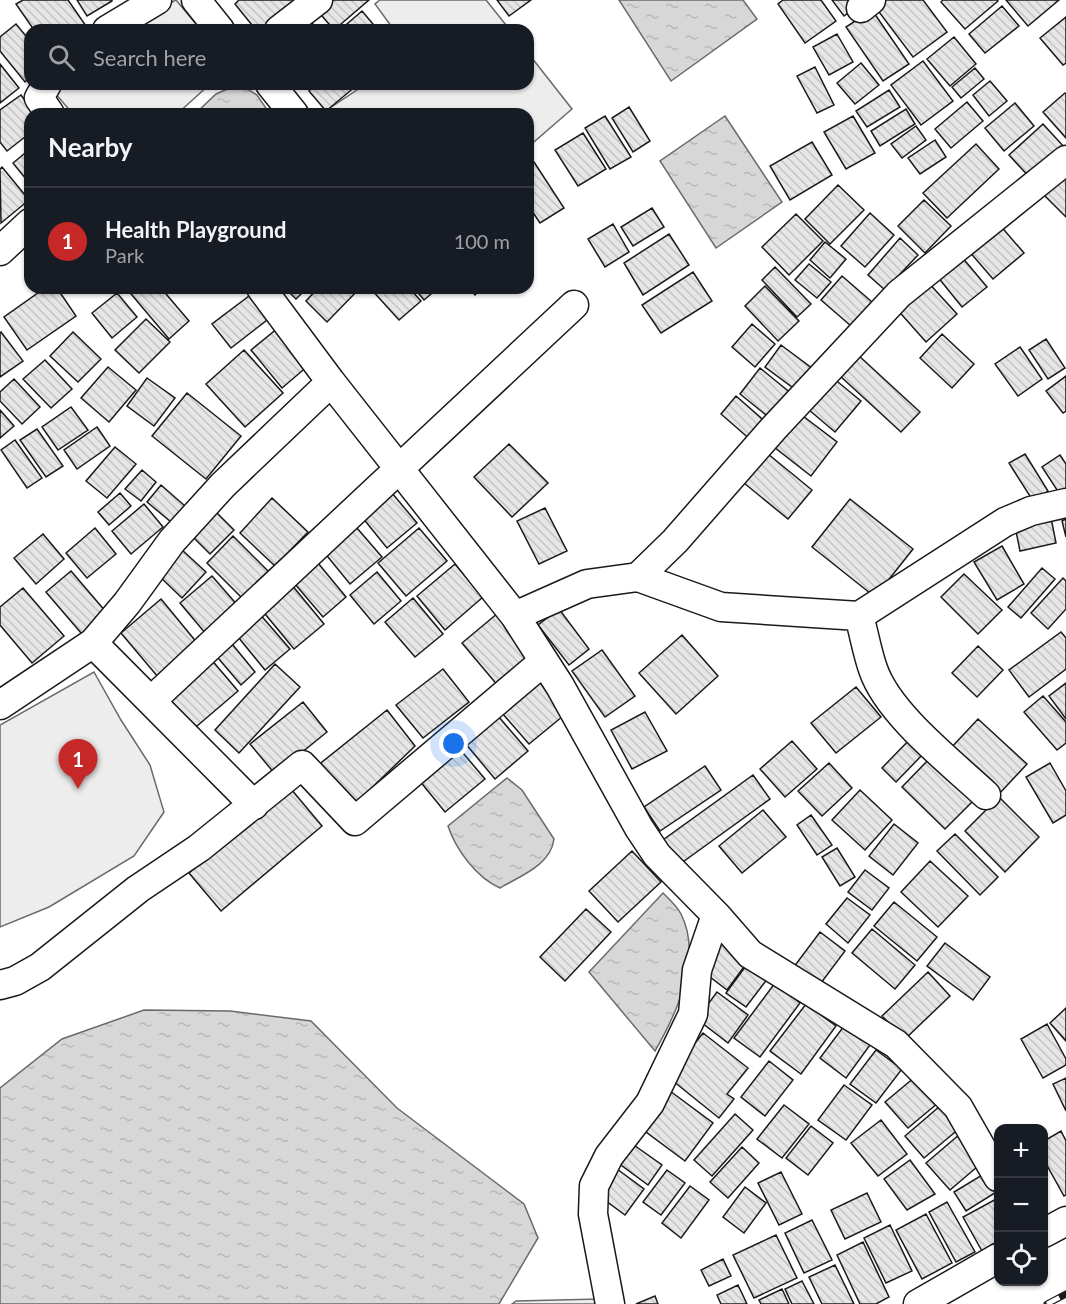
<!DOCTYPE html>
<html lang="en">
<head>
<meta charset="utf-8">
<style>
	:root { --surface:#171b24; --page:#20242c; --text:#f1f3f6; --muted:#9ea1a6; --line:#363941; --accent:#c62828 }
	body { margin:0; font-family:Lato,sans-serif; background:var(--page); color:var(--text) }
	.controls { position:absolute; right:18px; bottom:18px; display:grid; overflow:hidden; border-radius:12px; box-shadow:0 2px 4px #0004 }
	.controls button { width:54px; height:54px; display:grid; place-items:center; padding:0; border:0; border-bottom:2px solid var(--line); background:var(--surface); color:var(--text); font:30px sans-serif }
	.you { position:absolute; left:454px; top:744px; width:21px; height:21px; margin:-15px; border:4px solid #fff; border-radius:50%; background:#1a73e8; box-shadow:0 0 0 9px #1a73e833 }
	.badge { display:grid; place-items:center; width:39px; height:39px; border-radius:50%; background:var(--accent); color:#fff; font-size:20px; font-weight:700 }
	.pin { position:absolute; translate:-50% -50px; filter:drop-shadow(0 2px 3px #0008) }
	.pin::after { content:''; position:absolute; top:32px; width:21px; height:18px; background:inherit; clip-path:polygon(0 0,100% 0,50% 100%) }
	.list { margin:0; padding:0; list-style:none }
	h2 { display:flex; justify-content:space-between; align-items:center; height:78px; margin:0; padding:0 24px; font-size:26px }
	h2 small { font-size:20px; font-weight:400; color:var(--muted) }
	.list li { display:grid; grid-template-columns:39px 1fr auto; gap:18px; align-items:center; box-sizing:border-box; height:108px; padding:0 24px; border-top:2px solid var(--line) }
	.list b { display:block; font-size:22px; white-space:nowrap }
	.list p { margin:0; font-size:20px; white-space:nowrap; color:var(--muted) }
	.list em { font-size:20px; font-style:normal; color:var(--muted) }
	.icon { flex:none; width:33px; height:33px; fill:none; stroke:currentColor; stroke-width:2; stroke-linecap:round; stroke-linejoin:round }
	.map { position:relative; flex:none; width:1066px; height:1304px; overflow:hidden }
	.search { position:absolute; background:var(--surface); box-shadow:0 2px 4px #0004; left:24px; top:24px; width:510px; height:66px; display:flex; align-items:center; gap:15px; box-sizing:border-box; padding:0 21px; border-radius:18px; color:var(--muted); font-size:22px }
	.panel { position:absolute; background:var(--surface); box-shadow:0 2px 4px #0004; left:24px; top:108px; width:510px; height:186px; border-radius:18px }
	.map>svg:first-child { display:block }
</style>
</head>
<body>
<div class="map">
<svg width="1066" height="1304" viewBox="0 0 1066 1304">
	<defs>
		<pattern id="water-ripples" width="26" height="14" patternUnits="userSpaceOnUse" patternTransform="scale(1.5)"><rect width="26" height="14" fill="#d7d7d7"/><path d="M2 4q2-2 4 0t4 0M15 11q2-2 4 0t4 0" fill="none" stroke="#b8b8b8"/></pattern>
		<pattern id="building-back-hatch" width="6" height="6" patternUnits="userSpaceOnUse" patternTransform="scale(1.5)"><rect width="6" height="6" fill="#e6e6e6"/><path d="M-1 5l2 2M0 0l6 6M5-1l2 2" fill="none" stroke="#c5c5c5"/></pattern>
	</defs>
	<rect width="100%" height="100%" fill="#fff"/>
	<path fill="#ededed" stroke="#6a6a6a" stroke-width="1.5" d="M176,0L201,30H123L136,20Z
		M380,0H486L510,30H394L375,4Z
		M528,53L572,109L528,147V114H321L366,84H528Z
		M61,84H210L177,114H73L54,92Z
		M94,672L121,720L150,765L164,812L134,856L49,907L0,927V725Z
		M599,1299L598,1304H512L516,1301Z"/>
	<path fill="url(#water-ripples)" stroke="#6a6a6a" stroke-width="1.5" d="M619,0H743L757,19L671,81Z
		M239,84L257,95L270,114H195L216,94Z
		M725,116L782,202L716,248L660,161Z
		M507,778L522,790L554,839C551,865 520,876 500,888C477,878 456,850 448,826Z
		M663,893C669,899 677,906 681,914C703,957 677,1013 655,1051L589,972Z
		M144,1010L230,1011L311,1021L397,1108L524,1204L538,1238L499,1304H0V1088L62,1039Z"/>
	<path fill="url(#building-back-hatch)" stroke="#1a1a1a" stroke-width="1.5" d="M23,0H68L86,26L79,30H34L16,4Z
		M77,0H112V1L87,16Z
		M239,0H302L266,30H256L235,4Z
		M327,0H369L334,30L316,9Z
		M497,0H531L509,16Z
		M783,0H821L836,21L805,43L778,4Z
		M832,0H865L844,16Z
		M879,0H923L947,32L913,57L873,4Z
		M943,0H997L998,1L965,29L941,2Z
		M1006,0H1059L1028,26Z
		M1002,6L1019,26L985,53L969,34Z
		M872,10L909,64L883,81L846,27Z
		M362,11L378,30H340Z
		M307,17L318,30H291Z
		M1066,17V63L1063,65L1040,38Z
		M16,24L30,41V77L25,82L0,51V37Z
		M837,34L853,62L829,75L813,47Z
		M954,37L976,64L950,86L927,59Z
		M923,61L953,101L921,125L891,85Z
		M861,63L879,85L855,104L837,83Z
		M0,64L19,88L0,103Z
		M815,67L834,105L817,113L797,76Z
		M975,68L984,79L961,98L952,87Z
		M990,81L1007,101L989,116L973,95Z
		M317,84H354L356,86L326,111L309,91Z
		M889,90L900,107L867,127L856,111Z
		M1065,93L1066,94V138L1043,112Z
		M21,95L35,114H30V133L7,151L0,142V110Z
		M967,102L983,121L951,148L935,129Z
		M1015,103L1034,126L1004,151L985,128Z
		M629,107L650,141L633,152L612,118Z
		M906,109L915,124L880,146L871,131Z
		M605,116L631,157L610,169L585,128Z
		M853,116L875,153L846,169L824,132Z
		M1043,124L1066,149L1032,180L1009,155Z
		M916,126L926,140L902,158L891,144Z
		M583,133L606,169L578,186L555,150Z
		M935,140L946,157L920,174L908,158Z
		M812,142L832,175L790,200L770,166Z
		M976,144L999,169L947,218L923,193Z
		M30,149V184L13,163Z
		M534,162L564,208L540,223L528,205V166Z
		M2,167L29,200L1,223L0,169Z
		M1066,170V217L1043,194Z
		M838,185L864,210L830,244L805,219Z
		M924,200L951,226L925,253L898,226Z
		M652,208L664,227L633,246L621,227Z
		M870,213L894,235L865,267L841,246Z
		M796,214L823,241L789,275L762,247Z
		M613,224L629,252L605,267L588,239Z
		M999,224L1024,253L993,279L968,250Z
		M669,234L689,265L643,295L624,263Z
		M900,238L918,255L885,290L868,275Z
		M825,242L846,259L830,278L810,260Z
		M961,256L987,287L962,307L937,276Z
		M809,264L831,282L817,298L795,280Z
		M775,267L811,304L797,317L762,280Z
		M693,272L712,301L661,333L642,305Z
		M842,276L879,308L858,332L821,300Z
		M926,280L957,314L926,342L895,307Z
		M765,286L799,321L778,341L745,306Z
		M45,288H57L76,316L27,350L4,317Z
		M126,288H161L189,321L169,339Z
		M285,288H307L296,299Z
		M318,288H360L327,322L306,301Z
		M370,288H409L421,301L399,320Z
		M414,288H438L424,300Z
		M469,288H482L475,295Z
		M117,293L137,317L112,338L92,313Z
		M253,293L271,317L231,348L212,324Z
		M146,319L170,342L139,373L115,350Z
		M752,324L775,344L755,367L732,347Z
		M278,328L309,365L282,388L251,350Z
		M1,332L23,361L0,377V333Z
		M73,332L101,359L78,382L50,356Z
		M942,334L974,364L952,388L920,358Z
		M1046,339L1065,368L1048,379L1029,350Z
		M781,345L813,369L796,390L765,367Z
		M1020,347L1042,379L1018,396L995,364Z
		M244,350L283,393L245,427L206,384Z
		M858,355L920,412L901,432L839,375Z
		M45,360L72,389L51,408L23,379Z
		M108,367L136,390L109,422L81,398Z
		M760,368L792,394L771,419L740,394Z
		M827,373L861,401L835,432L802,404Z
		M1066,376V411L1063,413L1046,391Z
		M147,378L175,398L154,426L127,406Z
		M14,379L40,407L22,424L0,401V392Z
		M187,393L241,436L206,479L152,436Z
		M736,396L767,423L752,441L721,414Z
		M71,407L88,430L58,450L42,427Z
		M0,410L14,426L0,438Z
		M795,410L837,442L811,476L769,443Z
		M97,427L110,446L77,469L64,450Z
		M37,429L63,466L46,477L20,440Z
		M15,440L42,478L27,488L1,450Z
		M509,444L548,483L512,517L474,477Z
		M115,447L136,464L107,498L86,481Z
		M768,454L812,490L788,519L744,483Z
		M1025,454L1048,491L1033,501L1009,463Z
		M1060,455L1066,464V492L1061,496L1042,467Z
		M142,470L156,482L141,501L125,489Z
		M161,485L185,506L171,522L147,502Z
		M387,487L417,523L387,548L358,512Z
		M120,493L131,506L109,525L98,512Z
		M272,498L308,532L275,566L240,533Z
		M850,499L913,549L875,597L812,547Z
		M144,504L163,527L131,554L112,531Z
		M212,508L234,530L210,554L188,532Z
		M545,508L567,551L539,564L517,521Z
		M1051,518L1056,543L1020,551L1015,526Z
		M1066,519V537L1062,521Z
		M350,520L382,557L350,584L319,546Z
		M95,528L116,554L87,578L66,553Z
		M419,528L447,561L406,596L378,563Z
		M43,534L64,559L36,584L14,558Z
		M233,536L271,574L245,601L207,563Z
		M1002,546L1024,584L997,600L974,562Z
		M181,549L206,572L182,598L159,576Z
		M313,557L346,597L323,617L289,577Z
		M455,564L483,597L445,630L417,596Z
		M1042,568L1055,579L1021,618L1008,607Z
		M71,571L112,619L87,640L46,592Z
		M377,572L401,601L374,624L350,595Z
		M964,574L1002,610L978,634L941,597Z
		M212,576L239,607L206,634L180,603Z
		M1063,578L1066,581V609L1048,629L1031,613Z
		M291,584L324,624L294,649L261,609Z
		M23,588L64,636L32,663L0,625V607Z
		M413,598L443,634L415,657L385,622Z
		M161,599L198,644L158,677L121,633Z
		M559,609L589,649L569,665L538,625Z
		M258,612L290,649L265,670L234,632Z
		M498,613L535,657L499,687L462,643Z
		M1061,632L1066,638V669L1029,697L1009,670Z
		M682,635L718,676L676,714L639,673Z
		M228,639L255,672L241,685L213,652Z
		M978,646L1003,670L977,697L952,673Z
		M602,650L635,696L605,717L572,671Z
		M210,658L238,691L190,732L162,698Z
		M275,664L300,687L239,753L215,730Z
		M443,669L469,702L423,738L396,705Z
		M541,680L568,712L529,744L502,713Z
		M1066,683V719L1049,696Z
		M856,687L881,717L836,753L811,723Z
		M1043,696L1066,722V743L1057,750L1024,712Z
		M303,702L327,732L275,774L250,744Z
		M387,710L415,746L353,806L312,770Z
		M645,712L667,751L632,769L611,730Z
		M498,716L528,751L495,779L465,743Z
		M978,719L1027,764L999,794L950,749Z
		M912,737L926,751L896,782L882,768Z
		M792,741L817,769L785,797L760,769Z
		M458,747L485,779L445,812L419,780Z
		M933,755L976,798L945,829L902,787Z
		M829,763L852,788L822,816L798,791Z
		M1050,763L1066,791V815L1053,823L1026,777Z
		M705,766L721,790L660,831L644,807Z
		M753,775L770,799L680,864L663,840Z
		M291,789L322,826L221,911L189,873Z
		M860,790L892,820L865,850L832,820Z
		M999,797L1039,837L1005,872L965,831Z
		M763,810L786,837L742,873L719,846Z
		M811,815L832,845L817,855L797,825Z
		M894,824L918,843L893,875L869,856Z
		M955,834L998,877L980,895L937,851Z
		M837,848L855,877L840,886L822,857Z
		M632,851L661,882L618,922L589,891Z
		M930,861L968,896L938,927L901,892Z
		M865,870L889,888L872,910L848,892Z
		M847,898L870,915L848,943L826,924Z
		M894,902L937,937L917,961L874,926Z
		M586,909L611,932L565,981L540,957Z
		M872,929L915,965L895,989L852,953Z
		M820,932L845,951L818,987L793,968Z
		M723,941L749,960L727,990L701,970Z
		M945,943L990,977L973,1000L927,966Z
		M748,963L768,978L746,1007L726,993Z
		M928,972L950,996L905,1039L882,1016Z
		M775,983L800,1003L760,1057L734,1038Z
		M717,992L748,1015L728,1043L697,1019Z
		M806,1004L836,1026L801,1074L770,1051Z
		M1066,1008V1041L1050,1023Z
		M1047,1024L1066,1059V1065L1043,1078L1021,1039Z
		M844,1026L870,1045L846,1078L820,1058Z
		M703,1033L748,1068L727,1094L734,1099L719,1118L668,1077Z
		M876,1050L902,1069L876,1103L850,1084Z
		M769,1061L793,1080L765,1116L741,1097Z
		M915,1077L938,1103L908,1128L885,1102Z
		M1066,1078V1111L1053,1084Z
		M844,1085L872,1105L846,1140L818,1120Z
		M670,1091L713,1123L685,1161L642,1129Z
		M784,1105L809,1124L782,1158L757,1139Z
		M940,1106L960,1128L924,1158L905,1136Z
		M735,1114L753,1130L712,1176L694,1160Z
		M881,1120L907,1154L878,1176L851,1143Z
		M811,1126L833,1143L808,1175L786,1158Z
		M1061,1131L1066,1141V1195L1064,1196L1044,1160V1141Z
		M960,1134L984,1161L950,1190L926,1163Z
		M631,1143L662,1165L648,1185L617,1162Z
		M742,1147L759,1163L728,1198L710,1182Z
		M910,1160L935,1194L907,1210L884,1179Z
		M617,1169L644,1189L625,1215L598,1195Z
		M667,1170L685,1183L661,1215L643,1202Z
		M781,1172L802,1214L779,1225L758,1183Z
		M987,1172L998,1191L966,1211L954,1192Z
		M690,1186L709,1200L681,1238L662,1223Z
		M745,1187L766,1203L744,1233L723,1217Z
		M867,1193L881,1222L845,1239L831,1210Z
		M998,1198V1241L982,1251L963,1217Z
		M947,1202L975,1252L956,1262L929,1212Z
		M926,1214L952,1263L922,1279L896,1230Z
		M812,1220L832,1260L804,1273L785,1233Z
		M890,1225L912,1271L886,1283L864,1238Z
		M776,1235L797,1278L754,1298L733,1255Z
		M863,1242L889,1297L876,1304H860L837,1255Z
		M723,1259L731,1276L709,1286L701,1270Z
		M835,1265L854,1304H822L809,1277Z
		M802,1281L814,1304H792L785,1289Z
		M738,1285L747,1304H721L717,1295Z
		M782,1289L789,1304H761L759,1300Z
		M655,1296L658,1304H636Z"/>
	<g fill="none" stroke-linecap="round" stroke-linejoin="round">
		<g stroke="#1a1a1a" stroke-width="31">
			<path id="minor" d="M196,0L220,30
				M861,8L871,0
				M107,30L157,0
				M279,30L318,0
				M47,84L39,98L50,114
				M270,84L294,114
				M0,251L30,223
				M261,288L331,382L515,616L560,686L639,828L657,855L716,915L697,970L693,1014L650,1103L609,1156L594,1186L593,1214L610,1304
				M638,577L675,541L773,429L899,294L1066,160
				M515,616L587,584L638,577L721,607L859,616L1005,522L1031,511L1066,503
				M859,616C864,633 867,652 873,669C888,714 952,763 986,795
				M93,643L254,805
				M151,701L574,305
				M0,705L93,643L127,603L172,541L223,485L331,382
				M716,915L750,954L896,1044L958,1107L998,1177
				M0,985L15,981L40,967L138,889L199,848L302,765L355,821L544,661
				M1044,1233L1066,1221
				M918,1304L998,1258"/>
		</g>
		<use href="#minor" stroke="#fff" stroke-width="28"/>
		<g stroke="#1a1a1a" stroke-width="7">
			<path id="rail" d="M1047,1304L1066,1294"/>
		</g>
		<use href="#rail" stroke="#fff" stroke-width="4.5" stroke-dasharray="14" stroke-linecap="butt"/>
	</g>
</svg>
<div class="controls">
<button>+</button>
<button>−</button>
<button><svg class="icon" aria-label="locate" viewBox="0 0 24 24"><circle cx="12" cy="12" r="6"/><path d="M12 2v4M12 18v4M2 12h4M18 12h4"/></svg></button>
</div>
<div class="you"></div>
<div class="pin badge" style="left:78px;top:789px">1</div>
<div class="search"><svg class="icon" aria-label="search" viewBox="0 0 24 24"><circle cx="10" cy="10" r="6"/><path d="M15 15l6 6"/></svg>Search here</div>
<section class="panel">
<h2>Nearby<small></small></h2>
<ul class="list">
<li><span class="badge">1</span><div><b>Health Playground</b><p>Park</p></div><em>100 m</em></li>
</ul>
</section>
</div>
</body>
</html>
